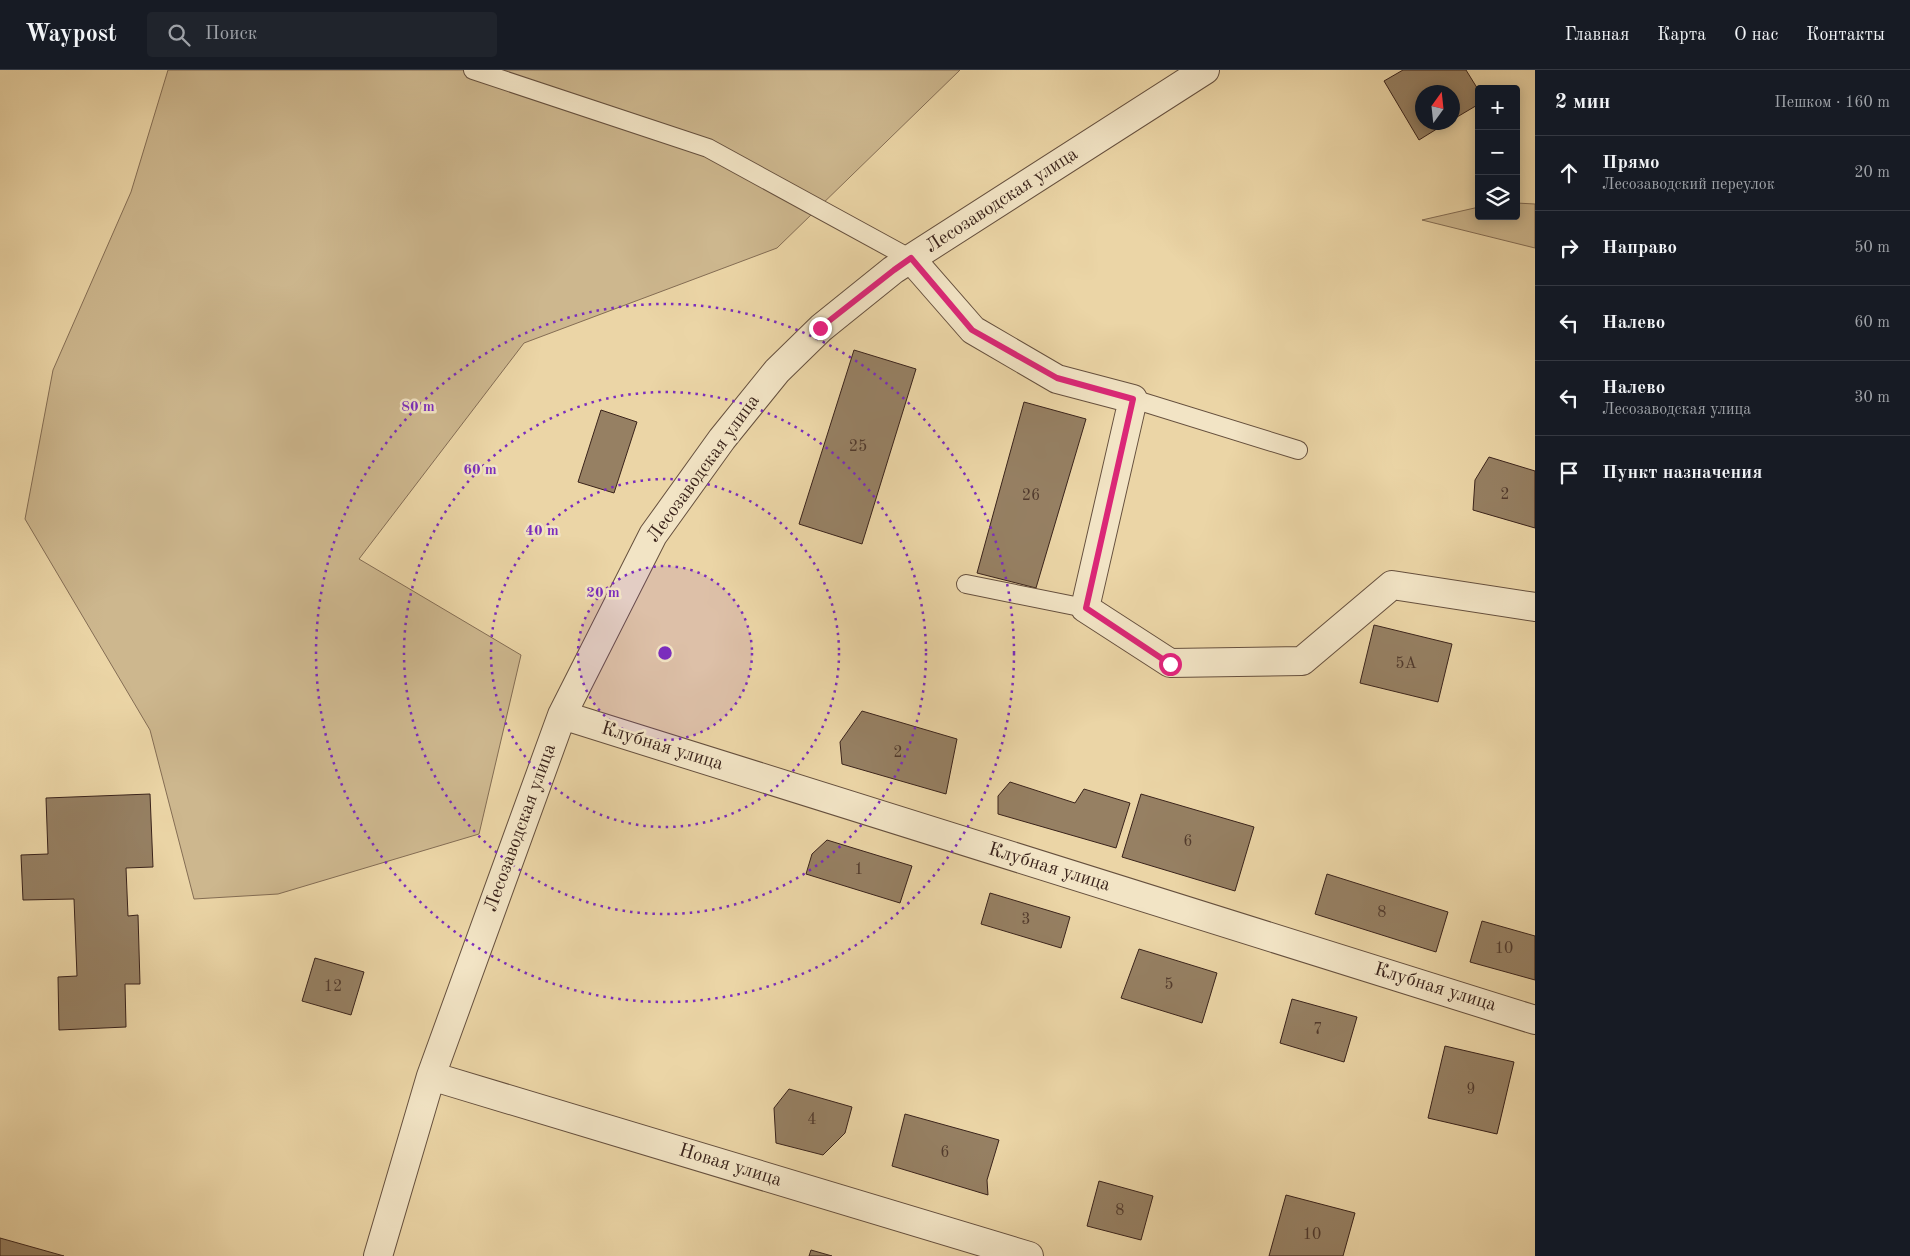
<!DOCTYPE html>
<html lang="ru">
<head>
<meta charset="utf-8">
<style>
	:root { --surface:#171b24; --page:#20242c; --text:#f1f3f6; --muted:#9ea1a6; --line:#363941 }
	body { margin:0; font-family:"Old Standard TT",serif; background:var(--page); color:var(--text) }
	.controls { position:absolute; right:15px; top:15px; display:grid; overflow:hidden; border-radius:5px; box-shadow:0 2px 12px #0003 }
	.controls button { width:45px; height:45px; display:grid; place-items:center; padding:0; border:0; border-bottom:1px solid var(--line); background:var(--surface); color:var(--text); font:25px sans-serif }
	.compass { position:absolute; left:1415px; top:15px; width:45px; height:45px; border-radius:50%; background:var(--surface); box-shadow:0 2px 12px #0003; rotate:15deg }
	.stop { position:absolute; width:15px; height:15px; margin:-11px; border:4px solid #db2777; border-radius:50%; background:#fff }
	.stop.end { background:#db2777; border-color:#fff; box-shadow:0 1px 5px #0008 }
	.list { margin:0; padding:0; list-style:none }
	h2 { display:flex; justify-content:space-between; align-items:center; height:65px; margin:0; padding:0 20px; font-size:21px }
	h2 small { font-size:16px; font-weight:400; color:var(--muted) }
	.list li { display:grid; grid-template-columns:32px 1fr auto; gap:15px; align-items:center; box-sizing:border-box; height:75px; padding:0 20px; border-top:1px solid var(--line) }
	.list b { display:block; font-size:19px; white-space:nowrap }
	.list p { margin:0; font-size:16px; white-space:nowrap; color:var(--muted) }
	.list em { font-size:16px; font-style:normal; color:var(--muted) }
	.icon { flex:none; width:28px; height:28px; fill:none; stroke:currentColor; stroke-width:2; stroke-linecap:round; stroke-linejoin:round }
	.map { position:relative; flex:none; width:1535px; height:1186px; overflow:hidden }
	header { display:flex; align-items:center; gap:30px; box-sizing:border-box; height:70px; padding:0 25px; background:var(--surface); border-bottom:1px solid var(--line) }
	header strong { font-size:24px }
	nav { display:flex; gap:28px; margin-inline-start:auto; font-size:18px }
	.search { width:350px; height:45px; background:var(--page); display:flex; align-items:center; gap:12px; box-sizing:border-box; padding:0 18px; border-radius:5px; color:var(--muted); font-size:19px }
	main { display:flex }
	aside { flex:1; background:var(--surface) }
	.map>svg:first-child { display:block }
</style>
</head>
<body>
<header>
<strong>Waypost</strong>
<div class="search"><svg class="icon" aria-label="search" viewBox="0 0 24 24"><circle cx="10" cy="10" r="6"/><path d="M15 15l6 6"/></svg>Поиск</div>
<nav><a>Главная</a><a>Карта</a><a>О нас</a><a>Контакты</a></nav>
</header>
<main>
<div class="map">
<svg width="1535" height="1186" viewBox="0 0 1535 1186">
	<rect width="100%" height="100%" fill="#ebd5a6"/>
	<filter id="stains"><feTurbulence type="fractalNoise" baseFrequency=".004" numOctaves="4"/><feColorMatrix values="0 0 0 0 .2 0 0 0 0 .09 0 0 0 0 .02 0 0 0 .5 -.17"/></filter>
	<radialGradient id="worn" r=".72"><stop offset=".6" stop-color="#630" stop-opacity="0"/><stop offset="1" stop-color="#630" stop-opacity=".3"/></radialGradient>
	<path fill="#cdb78e" stroke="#846d54" d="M168,0H960L777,178L524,273L359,489L521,585L479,764L278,824L194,829L150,660L25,449L53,300L131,122Z
		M1516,133L1535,134V178L1422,150L1479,137V146H1516Z"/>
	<path fill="#968063" stroke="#3a231b" d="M1403,0H1466L1479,21V34L1452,50V22H1422V52H1448L1419,70L1384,11Z
		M854,280L916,299L862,474L799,454Z
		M1024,332L1086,349L1036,518L977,503Z
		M601,340L637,352L614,423L578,412Z
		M1489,387L1535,401V458L1473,440L1475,410Z
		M1374,555L1452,574L1438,632L1360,613Z
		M862,641L957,669L946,724L842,694L840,672Z
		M1010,712L1075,733L1084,719L1130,733L1116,778L998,744V726Z
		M150,724L153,797L126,798L128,846L138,845L140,914H125L126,957L59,960L58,907L77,906L74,829L23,830L21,785L48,784L46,728Z
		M1141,724L1254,757L1235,821L1122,787Z
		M827,770L912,796L900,833L806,804L812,784Z
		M1327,804L1448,842L1436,882L1315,844Z
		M990,823L1070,847L1061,878L981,854Z
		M1482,851L1535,866V910L1470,892Z
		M1139,879L1217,903L1202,953L1121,928Z
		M315,888L364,902L351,945L302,931Z
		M1292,929L1357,947L1344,992L1280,973Z
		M1445,976L1514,992L1497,1064L1428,1048Z
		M789,1019L852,1037L845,1063L823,1085L776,1073L774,1038Z
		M905,1044L999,1070L987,1110L988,1125L892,1096Z
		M1099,1111L1153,1126L1141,1170L1087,1156Z
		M1286,1125L1355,1143L1343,1186H1269Z
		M0,1168L64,1186H0Z
		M811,1180L832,1186H809Z"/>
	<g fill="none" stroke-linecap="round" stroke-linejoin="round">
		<g stroke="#66503e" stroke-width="20">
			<path id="service" d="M473,0L708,78L911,189
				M1133,329L1298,380
				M966,514L1085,538"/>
		</g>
		<g stroke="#66503e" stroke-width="30">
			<path id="minor" d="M911,189L973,260L1057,309L1133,329L1085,538L1170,593L1302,591L1392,515L1535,537
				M562,645L1535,950
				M431,1006L1029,1186
				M378,1186L431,1006L562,645L653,465L722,369L777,301L821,258L893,200L1205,0"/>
		</g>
		<use href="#service" stroke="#f2e4c5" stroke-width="18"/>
		<use href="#minor" stroke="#f2e4c5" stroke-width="28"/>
	</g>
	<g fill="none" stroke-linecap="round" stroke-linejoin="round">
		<path stroke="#db2777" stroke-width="6" d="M820,258L894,200L911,188L972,260L1057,308L1133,329L1086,538L1170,594"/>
	</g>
	<circle cx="665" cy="583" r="87" fill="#7b2cbf" fill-opacity=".12"/>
	<g fill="none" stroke="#7b2cbf" stroke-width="2.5" stroke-dasharray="2.5 5">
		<circle cx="665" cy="583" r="87"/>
		<circle cx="665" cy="583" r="174"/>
		<circle cx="665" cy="583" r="261"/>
		<circle cx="665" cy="583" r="349"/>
	</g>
	<g text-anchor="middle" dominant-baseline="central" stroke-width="5" stroke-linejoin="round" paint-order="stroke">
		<g font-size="16" fill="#513a2d">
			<text x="858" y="377">25</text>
			<text x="1505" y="425">2</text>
			<text x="1031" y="426">26</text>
			<text x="1406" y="594">5А</text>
			<text x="898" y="683">2</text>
			<text x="1188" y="772">6</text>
			<text x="859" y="800">1</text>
			<text x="1382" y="843">8</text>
			<text x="1026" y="850">3</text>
			<text x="1504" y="879">10</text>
			<text x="1169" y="915">5</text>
			<text x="333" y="917">12</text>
			<text x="1318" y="960">7</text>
			<text x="1471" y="1020">9</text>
			<text x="812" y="1050">4</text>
			<text x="945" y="1083">6</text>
			<text x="1120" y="1141">8</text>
			<text x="1312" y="1165">10</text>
		</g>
		<g font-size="19" fill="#3a231b" stroke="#f2e4c5">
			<text transform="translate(1002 131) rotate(-33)">Лесозаводская улица</text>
			<text transform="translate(704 399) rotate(-54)">Лесозаводская улица</text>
			<text transform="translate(662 677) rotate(17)">Клубная улица</text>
			<text transform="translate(521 758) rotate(-70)">Лесозаводская улица</text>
			<text transform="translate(1049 798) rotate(17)">Клубная улица</text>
			<text transform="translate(1435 918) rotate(17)">Клубная улица</text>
			<text transform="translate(730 1096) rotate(17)">Новая улица</text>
		</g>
	</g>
	<circle cx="665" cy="583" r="8" fill="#7b2cbf" stroke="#f2e4c5" stroke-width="2.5"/>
	<g font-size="15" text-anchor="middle" font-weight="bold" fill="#7b2cbf" stroke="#f2e4c5" stroke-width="5" stroke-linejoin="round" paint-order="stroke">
		<text x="418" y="341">80 m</text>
		<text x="480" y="404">60 m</text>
		<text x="542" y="465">40 m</text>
		<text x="603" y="527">20 m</text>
	</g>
	<rect width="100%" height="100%" filter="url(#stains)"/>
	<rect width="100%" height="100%" fill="url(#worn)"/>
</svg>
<div class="controls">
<button>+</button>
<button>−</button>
<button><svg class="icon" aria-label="layers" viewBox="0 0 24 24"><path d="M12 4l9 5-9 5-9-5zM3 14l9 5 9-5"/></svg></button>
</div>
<svg class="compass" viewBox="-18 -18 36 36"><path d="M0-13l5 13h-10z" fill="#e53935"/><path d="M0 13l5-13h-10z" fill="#9ea1a6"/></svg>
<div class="stop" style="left:1170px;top:594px"></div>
<div class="stop end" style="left:820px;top:258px"></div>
</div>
<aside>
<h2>2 мин<small>Пешком · 160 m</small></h2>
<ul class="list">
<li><svg class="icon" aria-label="ahead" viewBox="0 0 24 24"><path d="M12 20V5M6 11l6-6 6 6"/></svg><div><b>Прямо</b><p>Лесозаводский переулок</p></div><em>20 m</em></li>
<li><svg class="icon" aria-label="right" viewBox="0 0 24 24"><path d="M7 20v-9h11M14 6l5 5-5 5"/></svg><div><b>Направо</b></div><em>50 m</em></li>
<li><svg class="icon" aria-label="left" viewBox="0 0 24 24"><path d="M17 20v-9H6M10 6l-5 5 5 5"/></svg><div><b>Налево</b></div><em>60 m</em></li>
<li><svg class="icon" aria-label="left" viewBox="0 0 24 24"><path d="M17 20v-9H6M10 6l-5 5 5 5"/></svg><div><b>Налево</b><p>Лесозаводская улица</p></div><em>30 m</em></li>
<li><svg class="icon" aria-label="arrive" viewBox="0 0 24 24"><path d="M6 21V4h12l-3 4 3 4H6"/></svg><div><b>Пункт назначения</b></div></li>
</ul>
</aside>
</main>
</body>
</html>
